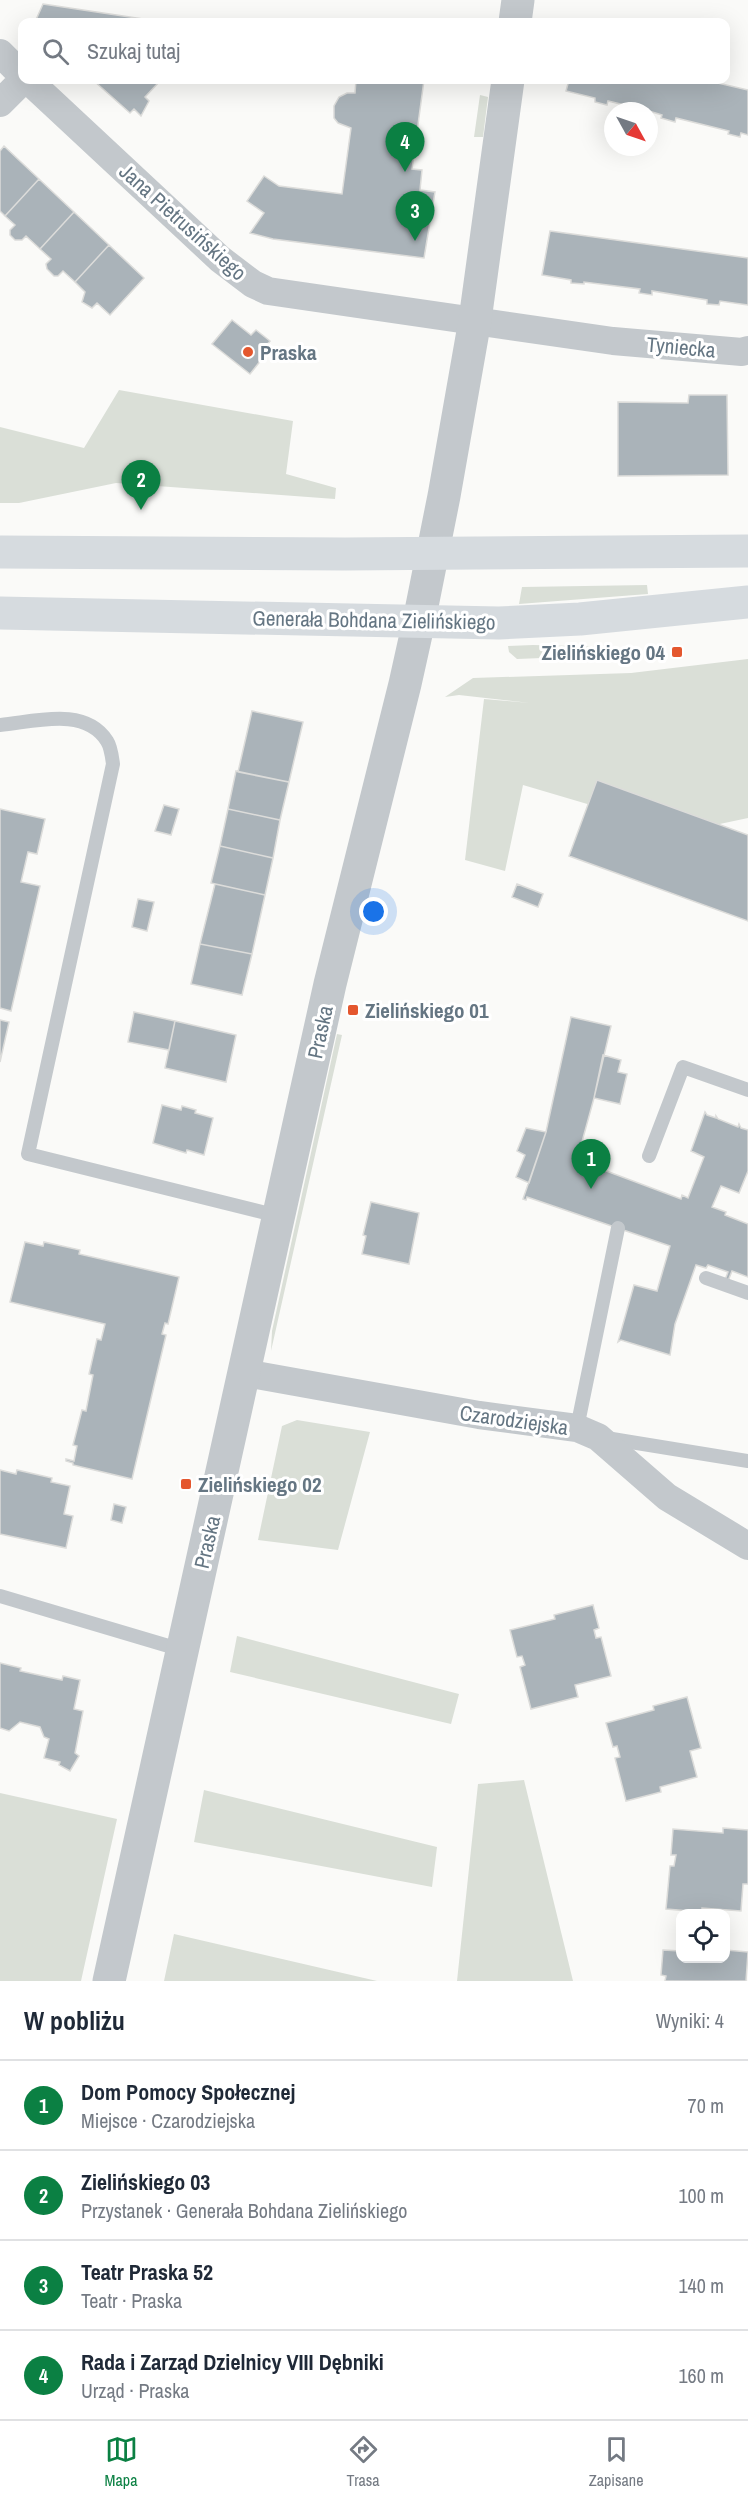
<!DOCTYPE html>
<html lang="pl">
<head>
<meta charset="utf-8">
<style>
	:root { --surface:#fff; --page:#f6f6f7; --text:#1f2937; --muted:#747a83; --line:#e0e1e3; --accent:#0b8043 }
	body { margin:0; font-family:"Archivo Narrow",sans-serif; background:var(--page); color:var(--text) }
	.controls { position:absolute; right:18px; bottom:18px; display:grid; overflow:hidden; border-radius:12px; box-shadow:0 6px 24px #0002 }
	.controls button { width:54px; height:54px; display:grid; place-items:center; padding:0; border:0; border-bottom:2px solid var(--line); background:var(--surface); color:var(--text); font:30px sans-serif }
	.compass { position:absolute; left:604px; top:102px; width:54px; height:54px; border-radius:50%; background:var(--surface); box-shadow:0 6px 24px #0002; rotate:130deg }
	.you { position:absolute; left:374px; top:912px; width:21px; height:21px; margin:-15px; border:4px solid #fff; border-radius:50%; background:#1a73e8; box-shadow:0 0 0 9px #1a73e833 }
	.badge { display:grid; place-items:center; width:39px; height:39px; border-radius:50%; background:var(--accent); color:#fff; font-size:20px; font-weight:700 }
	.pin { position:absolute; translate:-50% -50px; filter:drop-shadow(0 2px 3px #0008) }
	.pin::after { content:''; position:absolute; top:32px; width:21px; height:18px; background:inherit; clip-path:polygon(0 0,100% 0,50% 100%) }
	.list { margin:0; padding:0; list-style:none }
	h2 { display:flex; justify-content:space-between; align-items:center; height:78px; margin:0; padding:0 24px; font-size:26px }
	h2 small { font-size:20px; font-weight:400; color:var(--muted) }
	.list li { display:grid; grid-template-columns:39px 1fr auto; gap:18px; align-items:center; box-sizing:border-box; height:90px; padding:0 24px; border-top:2px solid var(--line) }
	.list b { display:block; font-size:22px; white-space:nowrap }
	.list p { margin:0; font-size:20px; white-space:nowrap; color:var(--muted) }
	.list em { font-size:20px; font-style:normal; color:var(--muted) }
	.icon { flex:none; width:33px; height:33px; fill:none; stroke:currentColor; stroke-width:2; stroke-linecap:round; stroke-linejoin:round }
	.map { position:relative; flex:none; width:748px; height:1981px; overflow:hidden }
	.search { position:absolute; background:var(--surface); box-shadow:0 6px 24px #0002; left:18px; right:18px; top:18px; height:66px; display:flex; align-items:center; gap:15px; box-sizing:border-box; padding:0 21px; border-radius:12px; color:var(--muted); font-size:22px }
	.sheet { height:438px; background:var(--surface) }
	nav { display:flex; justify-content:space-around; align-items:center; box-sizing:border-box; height:84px; border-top:2px solid var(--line); background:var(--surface); font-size:16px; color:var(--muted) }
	nav a { display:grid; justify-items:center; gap:3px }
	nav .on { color:var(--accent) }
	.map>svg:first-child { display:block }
</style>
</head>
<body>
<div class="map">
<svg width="748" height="1981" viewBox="0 0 748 1981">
	<rect width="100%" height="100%" fill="#fafaf8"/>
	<path fill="#dadfd7" d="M480,95L488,97L483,137H474Z
		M119,390L293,421L286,474L336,488L335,499L116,483L19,503H0V427L84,448Z
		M647,585L648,594L519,604L522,587Z
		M533,645L616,647V655L517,659L509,652L508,646Z
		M748,659V818L682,832L523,785L505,871L465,860L484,699L530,703L459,695L445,697L473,678L631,673Z
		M337,1034L342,1035L271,1351L272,1331Z
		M297,1420L370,1432L338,1550L258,1540L282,1426Z
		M237,1636L459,1694L451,1724L230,1672Z
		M524,1780L573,1981H457L478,1784Z
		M204,1790L437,1847L432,1887L194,1842Z
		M0,1793L117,1819L81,1981H0Z
		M174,1934L377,1981H164Z"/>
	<path fill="#aab3b9" stroke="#dcdcda" stroke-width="1.5" d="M43,4L143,19L147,22H35Z
		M93,80H159L160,81L145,97L149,101L141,116L134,109L130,113Z
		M356,80H424L412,169L422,170L420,190L435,192L424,258L273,239L250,233L264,213L247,201L264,176L279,186L342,194L351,128L338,123L334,118V106L339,97L347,93H355Z
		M569,80H705L748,90V135L741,133L740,137L728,134L729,131L676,118L675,122L661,118L662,115L649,111L608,101L607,105L595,102V98L566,91Z
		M4,146L39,179L5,216L0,211V151Z
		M39,179L74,212L40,249L26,236L22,240H15L10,235V230L15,225L5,216Z
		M74,212L109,245L75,282L63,271L58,276H54L47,269L46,264L51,259L40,249Z
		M550,231L748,258V305L720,301L719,305L707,304V300L652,291V295L639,293L640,289L584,282V284L571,283V280L542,275Z
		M109,245L144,278L110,315L97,303L92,308L82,302L85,292L75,282Z
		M232,320L251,335L256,330L270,341L266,346L269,350L250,374L212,344Z
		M689,395H727L728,475L618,476V402L688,403Z
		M252,711L303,722L289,782L238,772Z
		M236,771L289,782L280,820L228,809Z
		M597,780L748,835V921L569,856Z
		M164,805L179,809L171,835L155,831Z
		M0,809L45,819L37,854L28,852L21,882L40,886L11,1011L0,1008Z
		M228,809L280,820L273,858L220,846Z
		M220,846L273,858L265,895L211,883Z
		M215,884L265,895L252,954L200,944Z
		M517,884L543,894L538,907L512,897Z
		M138,899L154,902L147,931L132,927Z
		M200,944L252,954L242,995L191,984Z
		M134,1012L175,1021L169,1050L128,1042Z
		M571,1017L611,1026L594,1098L577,1160L681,1199L682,1195L688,1198L704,1157L691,1151L705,1112L707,1115L716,1118V1116L718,1119L738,1127L739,1124L741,1128L748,1130V1171L739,1193L721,1186L712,1207L726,1212L725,1215L748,1224V1277L732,1271L728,1281L725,1280L728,1272L708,1265L706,1268L696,1265L675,1324L670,1355L621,1340L618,1342L634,1285L657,1291L670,1246L527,1197L526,1200L523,1199L546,1132Z
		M0,1020L9,1022L0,1062Z
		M175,1021L236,1035L226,1082L165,1068Z
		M603,1055L621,1060L618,1072L627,1074L620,1104L594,1098Z
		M162,1105L181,1110L182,1106L196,1110L195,1113L213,1118L204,1155L187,1150L186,1153L153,1143Z
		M526,1128L546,1132L529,1183L516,1177L525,1155L517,1151Z
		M371,1202L419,1213L409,1264L362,1254L366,1236L363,1235Z
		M25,1242L43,1246L44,1242L80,1250L79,1254L179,1277L168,1324L165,1323L162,1334L166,1335L132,1479L73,1465V1463L66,1461V1459L74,1461L77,1446L73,1445L82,1410L86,1411L93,1375L89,1374L97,1339L101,1340L105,1324L10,1302Z
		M0,1470L16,1474L17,1470L52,1478L51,1482L70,1486L64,1514L73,1516L66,1548L0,1534Z
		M114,1504L126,1507L122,1523L111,1520Z
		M593,1605L599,1628L594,1630L596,1638L601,1637L611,1676L575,1685L578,1697L531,1709L520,1667L525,1665L522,1656L517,1657L510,1630L555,1619L554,1615Z
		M0,1663L21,1668L20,1671L62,1680L63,1676L80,1680L74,1709L83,1711L75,1753L79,1756L70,1771L59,1765L60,1762L44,1758L49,1739L44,1737L40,1727L20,1722L9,1731L0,1728Z
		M687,1697L701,1748L690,1751L697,1777L660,1787L661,1792L626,1801L615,1758L620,1757L617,1746L613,1747L606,1723L654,1710L653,1706Z
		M723,1828L748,1830V1884H743L741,1911L702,1908V1912L666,1909L670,1866H674L676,1855H671L673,1829L723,1833Z
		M663,1950L680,1951V1958H726V1950L748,1952L746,1981H665L666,1976L661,1975Z"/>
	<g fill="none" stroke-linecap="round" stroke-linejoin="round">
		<path stroke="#c3c8cc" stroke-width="14" d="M0,725C34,722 85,706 107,741C111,747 112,757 113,764L28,1154L278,1216
			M649,1156L683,1067L748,1090
			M706,1278L748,1293
			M577,1428L618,1228
			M606,1438L748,1461
			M0,1596L182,1650"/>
		<path stroke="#c3c8cc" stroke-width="28" d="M0,53L22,75
			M28,80L220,259L253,284L268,291L613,341L742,352L748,350
			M0,103L23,80
			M245,1373L479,1415L577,1428L598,1437L667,1497L748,1546"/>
		<path stroke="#c3c8cc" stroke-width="33" d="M515,22L518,0
			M109,1981L330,984L405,684L419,621L444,496L475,320L508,80"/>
		<path stroke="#d6dbdf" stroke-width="33" d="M0,552L345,554L748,551
			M0,613L499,623L580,619L748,602"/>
	</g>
	<g fill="#e4572e" stroke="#fff" stroke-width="2">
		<circle cx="248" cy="352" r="6"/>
		<rect x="671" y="646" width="12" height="12" rx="3"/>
		<rect x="347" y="1004" width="12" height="12" rx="3"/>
		<rect x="180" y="1478" width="12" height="12" rx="3"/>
	</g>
	<g text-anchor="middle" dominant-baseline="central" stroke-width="6" stroke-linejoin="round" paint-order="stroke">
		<g font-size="21" fill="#657683" stroke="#fff">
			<text transform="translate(183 222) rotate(42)">Jana Pietrusińskiego</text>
			<text transform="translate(681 347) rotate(5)">Tyniecka</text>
			<text transform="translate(374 620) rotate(1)">Generała Bohdana Zielińskiego</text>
			<text transform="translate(320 1032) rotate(-78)">Praska</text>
			<text transform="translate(514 1420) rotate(8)">Czarodziejska</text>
			<text transform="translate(207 1542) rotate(-77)">Praska</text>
		</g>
		<g font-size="21" font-weight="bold" fill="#657683" stroke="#fff" text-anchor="start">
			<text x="260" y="352">Praska</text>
			<text x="665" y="652" text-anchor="end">Zielińskiego 04</text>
			<text x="365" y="1010">Zielińskiego 01</text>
			<text x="198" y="1484">Zielińskiego 02</text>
		</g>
	</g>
</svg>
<div class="controls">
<button><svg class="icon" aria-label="locate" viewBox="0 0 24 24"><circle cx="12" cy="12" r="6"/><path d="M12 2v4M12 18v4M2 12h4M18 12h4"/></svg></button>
</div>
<svg class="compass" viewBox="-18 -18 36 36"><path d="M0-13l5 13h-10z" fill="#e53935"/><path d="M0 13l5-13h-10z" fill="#747a83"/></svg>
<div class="you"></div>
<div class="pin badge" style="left:591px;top:1189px">1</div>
<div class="pin badge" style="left:141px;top:510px">2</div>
<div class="pin badge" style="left:415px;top:241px">3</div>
<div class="pin badge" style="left:405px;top:172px">4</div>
<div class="search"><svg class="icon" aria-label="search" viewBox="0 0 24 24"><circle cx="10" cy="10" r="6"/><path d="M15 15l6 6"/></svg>Szukaj tutaj</div>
</div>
<section class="sheet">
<h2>W pobliżu<small>Wyniki: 4</small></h2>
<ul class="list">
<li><span class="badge">1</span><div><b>Dom Pomocy Społecznej</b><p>Miejsce · Czarodziejska</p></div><em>70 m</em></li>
<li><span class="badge">2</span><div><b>Zielińskiego 03</b><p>Przystanek · Generała Bohdana Zielińskiego</p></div><em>100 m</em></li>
<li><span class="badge">3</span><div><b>Teatr Praska 52</b><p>Teatr · Praska</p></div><em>140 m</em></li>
<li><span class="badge">4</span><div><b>Rada i Zarząd Dzielnicy VIII Dębniki</b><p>Urząd · Praska</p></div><em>160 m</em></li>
</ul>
</section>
<nav>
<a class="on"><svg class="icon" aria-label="map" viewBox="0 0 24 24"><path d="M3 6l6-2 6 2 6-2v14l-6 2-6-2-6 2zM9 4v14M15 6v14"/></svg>Mapa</a>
<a><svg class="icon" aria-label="directions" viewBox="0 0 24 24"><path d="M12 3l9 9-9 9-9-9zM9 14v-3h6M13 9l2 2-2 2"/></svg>Trasa</a>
<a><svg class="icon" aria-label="saved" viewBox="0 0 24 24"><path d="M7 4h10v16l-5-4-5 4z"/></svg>Zapisane</a>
</nav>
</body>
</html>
